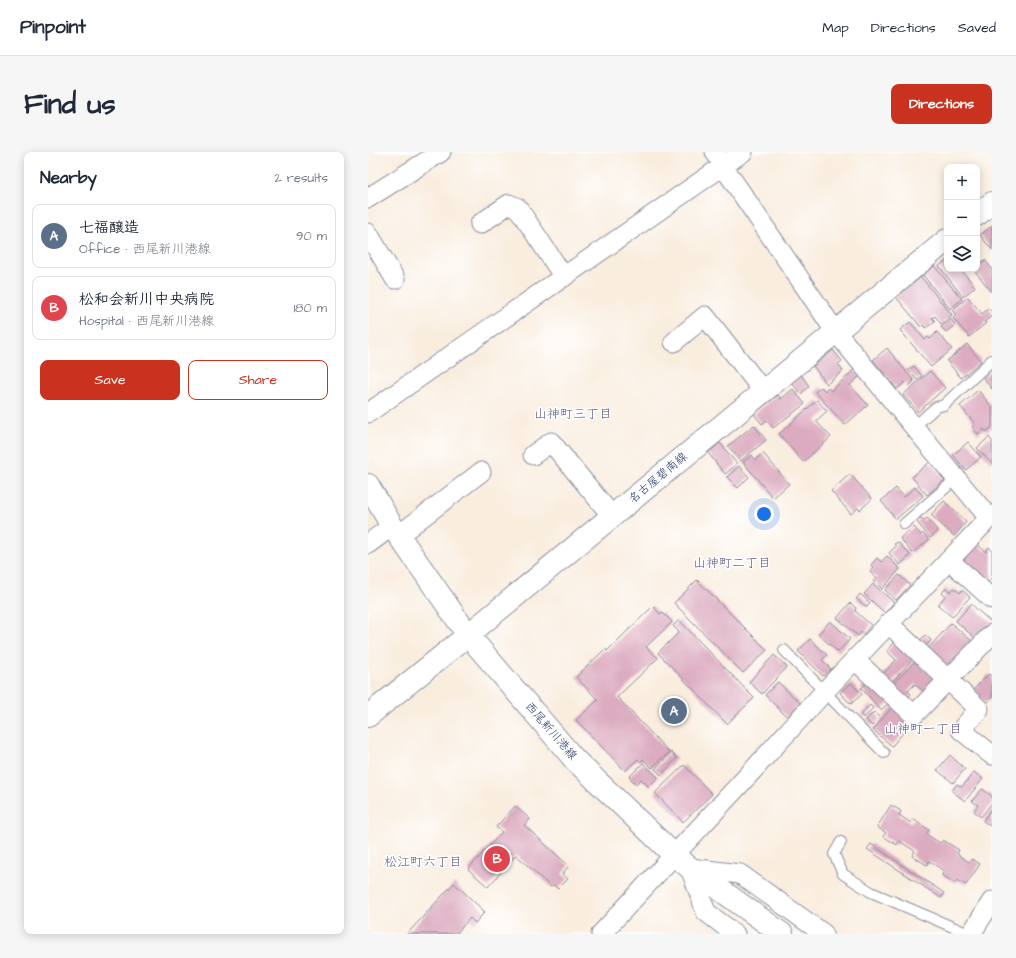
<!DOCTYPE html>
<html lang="en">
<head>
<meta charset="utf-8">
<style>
	:root { --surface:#fff; --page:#f6f6f7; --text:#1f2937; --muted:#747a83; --line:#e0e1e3; --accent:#c8321e }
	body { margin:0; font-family:"Architects Daughter","Klee One",sans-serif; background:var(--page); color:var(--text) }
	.controls { position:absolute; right:12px; top:12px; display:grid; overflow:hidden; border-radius:8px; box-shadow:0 2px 10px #0003 }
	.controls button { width:36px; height:36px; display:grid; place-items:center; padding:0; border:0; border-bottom:1px solid var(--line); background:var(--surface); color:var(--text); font:20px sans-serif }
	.you { position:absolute; left:396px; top:362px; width:14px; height:14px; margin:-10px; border:3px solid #fff; border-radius:50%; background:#1a73e8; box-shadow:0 0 0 6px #1a73e833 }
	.badge { display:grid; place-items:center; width:26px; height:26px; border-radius:50%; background:var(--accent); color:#fff; font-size:13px; font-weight:700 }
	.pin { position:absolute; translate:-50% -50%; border:2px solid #fff; box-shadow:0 1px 4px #0006 }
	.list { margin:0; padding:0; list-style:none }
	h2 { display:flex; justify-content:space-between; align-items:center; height:52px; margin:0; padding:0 16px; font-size:17px }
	h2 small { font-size:13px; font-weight:400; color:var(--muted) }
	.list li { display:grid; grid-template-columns:26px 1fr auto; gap:12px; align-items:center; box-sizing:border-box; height:64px; margin:0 8px 8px; padding:0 8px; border:1px solid var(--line); border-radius:8px }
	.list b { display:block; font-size:15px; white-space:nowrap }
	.list p { margin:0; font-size:13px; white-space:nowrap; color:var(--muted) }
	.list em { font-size:13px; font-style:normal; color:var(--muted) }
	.actions { display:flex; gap:8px; padding:12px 16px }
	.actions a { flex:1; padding:9px 0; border:1px solid var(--accent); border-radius:8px; text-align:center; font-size:14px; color:var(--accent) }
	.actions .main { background:var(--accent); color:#fff }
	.icon { flex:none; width:22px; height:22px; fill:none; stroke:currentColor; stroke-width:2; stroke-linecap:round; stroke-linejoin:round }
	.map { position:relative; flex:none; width:624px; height:782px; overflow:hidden; border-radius:8px }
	header { display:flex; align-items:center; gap:24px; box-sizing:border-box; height:56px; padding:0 20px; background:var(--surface); border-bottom:1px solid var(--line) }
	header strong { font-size:19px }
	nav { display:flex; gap:22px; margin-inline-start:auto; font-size:14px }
	.intro { display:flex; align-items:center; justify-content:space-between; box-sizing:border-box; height:96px; padding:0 24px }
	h1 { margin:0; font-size:28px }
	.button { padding:10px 18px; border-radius:8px; background:var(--accent); color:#fff; font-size:14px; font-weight:700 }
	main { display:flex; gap:24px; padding:0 24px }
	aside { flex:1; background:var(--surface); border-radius:8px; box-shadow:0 2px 10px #0003 }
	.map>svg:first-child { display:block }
</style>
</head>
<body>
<header>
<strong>Pinpoint</strong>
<nav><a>Map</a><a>Directions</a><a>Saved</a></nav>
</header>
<div class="intro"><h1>Find us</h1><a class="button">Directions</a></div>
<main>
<aside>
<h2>Nearby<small>2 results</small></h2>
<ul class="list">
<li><span class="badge" style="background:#5c6f8a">A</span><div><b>七福醸造</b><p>Office · 西尾新川港線</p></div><em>90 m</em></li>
<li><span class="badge" style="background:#e0444e">B</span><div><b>松和会新川中央病院</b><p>Hospital · 西尾新川港線</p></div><em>180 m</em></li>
</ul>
<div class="actions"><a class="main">Save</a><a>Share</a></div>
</aside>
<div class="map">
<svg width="624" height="782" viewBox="0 0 624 782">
	<rect width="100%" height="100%" fill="#fff"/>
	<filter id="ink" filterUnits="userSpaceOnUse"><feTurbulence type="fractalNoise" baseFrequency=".025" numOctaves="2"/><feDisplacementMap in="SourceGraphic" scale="8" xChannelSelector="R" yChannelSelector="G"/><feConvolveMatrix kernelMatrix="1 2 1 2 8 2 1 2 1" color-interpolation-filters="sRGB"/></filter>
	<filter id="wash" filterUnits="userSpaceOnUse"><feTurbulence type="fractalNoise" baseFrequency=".012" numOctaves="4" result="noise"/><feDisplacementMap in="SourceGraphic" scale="16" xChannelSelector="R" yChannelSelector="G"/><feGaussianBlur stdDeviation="0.9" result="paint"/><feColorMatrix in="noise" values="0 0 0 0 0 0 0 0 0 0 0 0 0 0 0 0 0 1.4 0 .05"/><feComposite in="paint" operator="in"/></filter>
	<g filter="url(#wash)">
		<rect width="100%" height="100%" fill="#f9edde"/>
		<g id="blocks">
			<path fill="#dcabc0" d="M624,74V98L612,83Z
				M579,108V117H593L607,135L595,145L571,114Z
				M617,108L624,117V140L605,117H609V114Z
				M566,114L594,147L582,157L555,123Z
				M553,125L584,163L573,172L567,164L564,166L567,169L558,176L555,173L553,175L528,145Z
				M600,145L614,162L621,156L624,160V164L616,170L618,171L601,185L585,166L588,163L584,158Z
				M583,167L587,173L578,180L573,175Z
				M542,170L557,188L560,185L562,187L569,180L584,197L563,215L532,178Z
				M599,192L613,209L593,226L579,209Z
				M519,196L546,229L541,234L537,230L529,237L505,208Z
				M465,198L474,209L470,212L475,219L459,232L445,214Z
				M546,214L554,224L549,228L540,218Z
				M486,218L492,224L482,233L500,253L477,273L447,240L453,235L457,239L460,236L463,239Z
				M624,218V237L615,226Z
				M562,219L577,236L550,260L535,243Z
				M433,223L441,234L433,242L424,231Z
				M425,237L437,252L405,276L399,268L394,272L386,262L410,243L413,247Z
				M610,238L624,255V275L618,280L616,277L610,282L604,275L607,272L592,254Z
				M449,248L459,259L448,269L463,285L435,310L411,282Z
				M386,273L398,288L373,309L360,294Z
				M621,285L624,289V312L609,296Z
				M600,290L613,305L598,318L585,303Z
				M352,291L369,312L357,322L340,301Z
				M395,301L421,332L405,346L375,310L384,303L387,308Z
				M562,310L577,328L559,343L544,325Z
				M371,314L381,325L370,336L359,325Z
				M482,322L504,347L492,358L490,356L483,362L463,339Z
				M547,335L555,344L528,367L513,349L528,336L536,345Z
				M576,349L598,370L586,384L563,363Z
				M553,366L556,369L559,366L570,379L562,386L549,370Z
				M546,375L553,383L555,381L561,388L544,401L532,386Z
				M530,390L542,403L532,413L521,401L528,394L526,392Z
				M609,392L618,400L621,395L624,398V425L620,430L595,409Z
				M519,404L532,417L514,437L506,429L509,426L502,420L506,416L503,413L509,406L513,410Z
				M531,423L542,433L528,448L517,438Z
				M329,428L399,498L375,521L306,451Z
				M505,432L526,450L517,461L496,442Z
				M578,436L582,440L586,436L592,441L594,438L602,445L584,465L570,453L577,444L574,441Z
				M492,442L502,451L499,455L488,447Z
				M482,451L488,456L487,459L503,473L496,482L493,480L490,484L469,466Z
				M603,452L624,471L609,488L588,469Z
				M285,454L292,462L294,460L304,470L278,495L290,506L249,545L301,600L284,616L275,607L273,610L270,607L257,619L208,568L230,548L208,525L237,497L239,499Z
				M311,468L386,546L359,572L290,501L311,480L305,474Z
				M462,469L482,487L470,500L450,482Z
				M583,471L606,491L581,519L558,499Z
				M557,483L563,488L557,496L550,491Z
				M442,487L459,503L454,508L463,517L455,524L430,499Z
				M528,489L546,506L523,531L514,523L528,508L519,499Z
				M406,503L419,515L394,542L381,530Z
				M548,508L570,529L558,542L547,532L540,539L543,542L539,547L524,533Z
				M621,522L624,525V545L618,551L605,538Z
				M502,528L523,549L513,558L493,536Z
				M410,530L432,551L419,565L397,543Z
				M483,531L494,542L483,552L472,541Z
				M502,553L505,556L496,566L493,563Z
				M526,553L545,569L524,594L505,578Z
				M506,560L512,566L504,574L498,568Z
				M303,600L309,606L293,623L287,617Z
				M582,603L597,617L585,631L569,618Z
				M275,611L290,625L281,635L273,627L268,632L261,625Z
				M316,613L344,642L315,670L287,641Z
				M606,620L615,627L597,649L584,639L589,632L594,635Z
				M614,637L624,644V651L613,665L606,659L610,653L604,649Z
				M523,653L533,659L531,663L543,671L545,667L561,678L558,682L572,691L575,688L591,698L589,702L601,710L604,707L612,712L598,733L589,728L587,731L574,723L576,719L561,709L559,713L544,704L547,699L531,689L529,693L515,684L518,681L509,675Z
				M147,654L162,667L156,673L201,714L194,722L200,727L190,737L186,733L183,735L148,703L120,735L100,717L134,680L128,675Z
				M624,656V675L615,669Z
				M503,692L576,741L573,746L499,697Z
				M86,731L117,760L107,771L102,766L88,782H39Z"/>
		</g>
	</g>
	<g filter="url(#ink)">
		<use href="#blocks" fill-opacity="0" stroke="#8a8e9e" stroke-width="1"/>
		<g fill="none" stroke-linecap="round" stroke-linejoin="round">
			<g stroke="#8a8e9e" stroke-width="12">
				<path id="service" d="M546,275L568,255L576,253L624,208
					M536,372L589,326
					M416,498L516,601
					M473,690L466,702L475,722L503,740L601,782"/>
			</g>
			<g stroke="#8a8e9e" stroke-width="21">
				<path id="minor" d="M347,0L355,14L467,179L621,366
					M0,46L73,0
					M112,72L141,52L150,56L196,125
					M0,81L27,127
					M306,190L337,164L395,239
					M0,261L375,0
					M165,303L183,290L244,364
					M31,383L113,320
					M0,392L24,374
					M581,408L624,447
					M521,472L611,557L593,578L624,603
					M487,508L546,563L624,482
					M233,782L386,617L456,540L624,363
					M367,782L338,760L322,716L372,722L456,782
					M603,782L624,749"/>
			</g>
			<g stroke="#8a8e9e" stroke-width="24">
				<path id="secondary" d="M0,333L24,374L100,483L207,608L306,703L322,716L414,782"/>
			</g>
			<g stroke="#8a8e9e" stroke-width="24">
				<path id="primary" d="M609,63L624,51
					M0,564L100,483L579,88"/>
			</g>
			<use href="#service" stroke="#fff" stroke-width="10"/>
			<use href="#minor" stroke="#fff" stroke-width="19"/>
			<use href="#secondary" stroke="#fff" stroke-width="22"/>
			<use href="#primary" stroke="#fff" stroke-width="22"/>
		</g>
	</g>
	<g text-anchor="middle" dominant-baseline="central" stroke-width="3" stroke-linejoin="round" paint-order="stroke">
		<g font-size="12" fill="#1b2f5e" stroke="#fff">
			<text transform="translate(290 326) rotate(-40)">名古屋碧南線</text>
			<text transform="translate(183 579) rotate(49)">西尾新川港線</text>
		</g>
		<g font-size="13" fill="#5f5a80" stroke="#fff">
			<text x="205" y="262">山神町三丁目</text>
			<text x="364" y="411">山神町二丁目</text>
			<text x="555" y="577">山神町一丁目</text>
			<text x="55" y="710">松江町六丁目</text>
		</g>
	</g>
</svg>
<div class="controls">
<button>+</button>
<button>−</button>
<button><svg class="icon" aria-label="layers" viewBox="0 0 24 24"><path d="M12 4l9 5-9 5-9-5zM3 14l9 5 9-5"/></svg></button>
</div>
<div class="you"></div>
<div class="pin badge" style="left:306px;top:559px;background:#5c6f8a">A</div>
<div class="pin badge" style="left:129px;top:707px;background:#e0444e">B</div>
</div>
</main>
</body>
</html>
